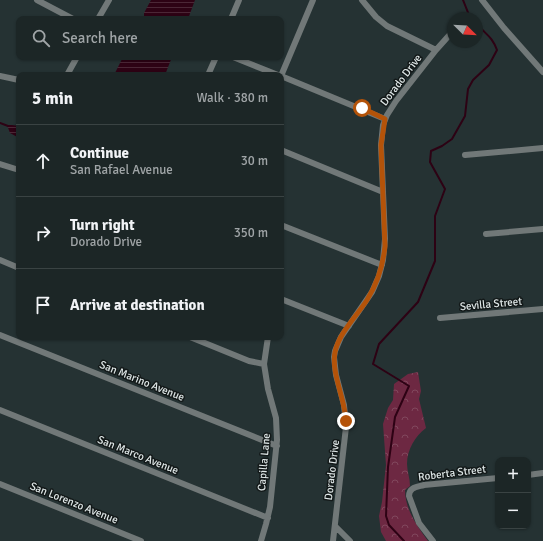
<!DOCTYPE html>
<html lang="en">
<head>
<meta charset="utf-8">
<style>
	:root { --surface:#1c2626; --page:#252e2e; --text:#f1f3f6; --muted:#a0a5a7; --line:#3a4343 }
	body { margin:0; font-family:Signika,sans-serif; background:var(--page); color:var(--text) }
	.controls { position:absolute; right:12px; bottom:12px; display:grid; overflow:hidden; border-radius:8px; box-shadow:0 1px 3px #0004 }
	.controls button { width:36px; height:36px; display:grid; place-items:center; padding:0; border:0; border-bottom:1px solid var(--line); background:var(--surface); color:var(--text); font:20px sans-serif }
	.compass { position:absolute; left:447px; top:12px; width:36px; height:36px; border-radius:50%; background:var(--surface); box-shadow:0 1px 3px #0004; rotate:114deg }
	.stop { position:absolute; width:12px; height:12px; margin:-9px; border:3px solid #b45309; border-radius:50%; background:#fff }
	.stop.end { background:#b45309; border-color:#fff; box-shadow:0 1px 4px #0008 }
	.list { margin:0; padding:0; list-style:none }
	h2 { display:flex; justify-content:space-between; align-items:center; height:52px; margin:0; padding:0 16px; font-size:17px }
	h2 small { font-size:13px; font-weight:400; color:var(--muted) }
	.list li { display:grid; grid-template-columns:26px 1fr auto; gap:12px; align-items:center; box-sizing:border-box; height:72px; padding:0 16px; border-top:1px solid var(--line) }
	.list b { display:block; font-size:15px; white-space:nowrap }
	.list p { margin:0; font-size:13px; white-space:nowrap; color:var(--muted) }
	.list em { font-size:13px; font-style:normal; color:var(--muted) }
	.icon { flex:none; width:22px; height:22px; fill:none; stroke:currentColor; stroke-width:2; stroke-linecap:round; stroke-linejoin:round }
	.map { position:relative; flex:none; width:543px; height:541px; overflow:hidden }
	.search { position:absolute; background:var(--surface); box-shadow:0 1px 3px #0004; left:16px; top:16px; width:268px; height:44px; display:flex; align-items:center; gap:10px; box-sizing:border-box; padding:0 14px; border-radius:8px; color:var(--muted); font-size:15px }
	.panel { position:absolute; background:var(--surface); box-shadow:0 1px 3px #0004; left:16px; top:72px; width:268px; height:268px; border-radius:8px }
	.map>svg:first-child { display:block }
</style>
</head>
<body>
<div class="map">
<svg width="543" height="541" viewBox="0 0 543 541">
	<defs>
		<pattern id="forest-crowns" width="20" height="18" patternUnits="userSpaceOnUse"><rect width="20" height="18" fill="#6d2842"/><path d="M2 6a3 3 0 1 1 6 0M12 15a3 3 0 1 1 6 0" fill="none" stroke="#81475d"/></pattern>
		<pattern id="water-rules" width="6" height="5" patternUnits="userSpaceOnUse"><rect width="6" height="5" fill="#2d0214"/><path d="M0 2.5h6" fill="none" stroke="#4b2736"/></pattern>
	</defs>
	<rect width="100%" height="100%" fill="#253233"/>
	<path fill="url(#forest-crowns)" d="M418,372L421,391L419,399L426,428C415,436 407,450 407,464C407,471 410,478 410,486L405,490C405,509 417,526 428,541H386L381,532L379,516L382,502L386,465L383,424L388,408L393,400L394,384L408,374Z"/>
	<path fill="url(#water-rules)" d="M151,0H195L188,19H144V13Z
		M123,57H172L165,75H114Z
		M7,125H12L19,126V138L10,133Z"/>
	<g fill="none" stroke-linecap="round" stroke-linejoin="round">
		<path stroke="#2d0214" stroke-width="2" d="M463,0L469,15L471,18
			M0,123L8,126
			M404,541L389,525L386,516L388,467L395,417L409,386L373,364L379,344L418,302L435,261V216L445,189L430,162L431,151L442,146L452,139L465,116L468,89L473,80L489,65L497,50C492,36 486,35 477,24"/>
		<path stroke="#717878" stroke-width="6" d="M37,0L73,19
			M362,0L376,17L387,26L436,50
			M482,0L504,28L543,72
			M98,19L109,0
			M231,19L239,0
			M233,57L278,75
			M67,75L77,57
			M208,75L216,57
			M0,76L19,80
			M281,76L385,119
			M281,76L313,0
			M281,150L383,192
			M465,155L543,148
			M0,164L19,170
			M281,225L382,265
			M486,234L543,229
			M0,260L19,268
			M281,299L349,326
			M440,318L543,309
			M0,335L277,446
			M190,337L249,361L264,364
			M0,410L268,518
			M528,475L543,473
			M0,484L141,541
			M335,526L350,541
			M261,541L266,524L270,507L277,440L276,418L268,389L264,364L268,337
			M333,541L346,427L344,405L336,375L334,357L335,351L341,337L372,292L379,276L383,260L385,239L381,145L383,125L387,115L396,101L436,50L453,31
			M433,541L419,523L409,496C409,487 417,487 424,485L498,478"/>
	</g>
	<g fill="none" stroke-linecap="round" stroke-linejoin="round">
		<path stroke="#b45309" stroke-width="5" d="M346,421C345,399 331,373 335,352C339,333 356,317 367,300C377,284 383,266 385,246L381,145L385,119L362,108"/>
	</g>
	<g text-anchor="middle" dominant-baseline="central" stroke-width="3" stroke-linejoin="round" paint-order="stroke">
		<g font-size="11" fill="#dfe7e7" stroke="#131919">
			<text transform="translate(401 80) rotate(-53)">Dorado Drive</text>
			<text transform="translate(491 304) rotate(-5)">Sevilla Street</text>
			<text transform="translate(142 381) rotate(22)">San Marino Avenue</text>
			<text transform="translate(138 455) rotate(22)">San Marco Avenue</text>
			<text transform="translate(264 462) rotate(-85)">Capilla Lane</text>
			<text transform="translate(332 470) rotate(-83)">Dorado Drive</text>
			<text transform="translate(452 473) rotate(-7)">Roberta Street</text>
			<text transform="translate(74 503) rotate(22)">San Lorenzo Avenue</text>
		</g>
	</g>
</svg>
<div class="controls">
<button>+</button>
<button>−</button>
</div>
<svg class="compass" viewBox="-18 -18 36 36"><path d="M0-13l5 13h-10z" fill="#e53935"/><path d="M0 13l5-13h-10z" fill="#a0a5a7"/></svg>
<div class="stop" style="left:362px;top:108px"></div>
<div class="stop end" style="left:346px;top:421px"></div>
<div class="search"><svg class="icon" aria-label="search" viewBox="0 0 24 24"><circle cx="10" cy="10" r="6"/><path d="M15 15l6 6"/></svg>Search here</div>
<section class="panel">
<h2>5 min<small>Walk · 380 m</small></h2>
<ul class="list">
<li><svg class="icon" aria-label="ahead" viewBox="0 0 24 24"><path d="M12 20V5M6 11l6-6 6 6"/></svg><div><b>Continue</b><p>San Rafael Avenue</p></div><em>30 m</em></li>
<li><svg class="icon" aria-label="right" viewBox="0 0 24 24"><path d="M7 20v-9h11M14 6l5 5-5 5"/></svg><div><b>Turn right</b><p>Dorado Drive</p></div><em>350 m</em></li>
<li><svg class="icon" aria-label="arrive" viewBox="0 0 24 24"><path d="M6 21V4h12l-3 4 3 4H6"/></svg><div><b>Arrive at destination</b></div></li>
</ul>
</section>
</div>
</body>
</html>
